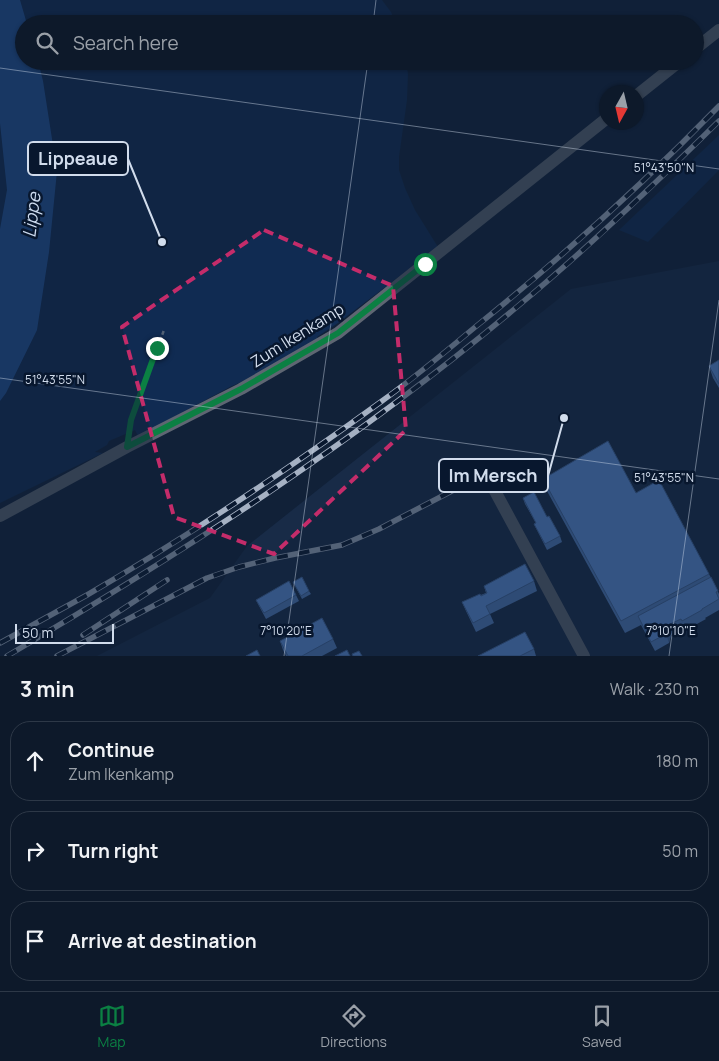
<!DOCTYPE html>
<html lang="en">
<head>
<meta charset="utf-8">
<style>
	:root { --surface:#0d192a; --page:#162232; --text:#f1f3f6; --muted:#9aa0a8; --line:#2d3847; --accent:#0b8043 }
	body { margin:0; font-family:Manrope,sans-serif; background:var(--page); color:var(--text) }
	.compass { position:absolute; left:599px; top:85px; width:45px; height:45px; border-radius:50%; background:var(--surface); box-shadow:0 1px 4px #0004; rotate:188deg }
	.scale { position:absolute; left:15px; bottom:12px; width:99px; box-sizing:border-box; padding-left:5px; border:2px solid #d1dcec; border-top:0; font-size:14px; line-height:18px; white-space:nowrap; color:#d1dcec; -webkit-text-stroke:4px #08172e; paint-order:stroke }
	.stop { position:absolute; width:15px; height:15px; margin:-11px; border:4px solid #0b8043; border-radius:50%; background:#fff }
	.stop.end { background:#0b8043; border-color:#fff; box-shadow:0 1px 5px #0008 }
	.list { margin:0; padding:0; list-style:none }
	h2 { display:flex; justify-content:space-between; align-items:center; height:65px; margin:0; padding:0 20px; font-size:21px }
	h2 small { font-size:16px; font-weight:400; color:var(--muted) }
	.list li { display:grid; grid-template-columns:32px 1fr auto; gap:15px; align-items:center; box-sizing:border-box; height:80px; margin:0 10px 10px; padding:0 10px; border:1px solid var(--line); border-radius:20px }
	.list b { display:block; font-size:19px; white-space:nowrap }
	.list p { margin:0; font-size:16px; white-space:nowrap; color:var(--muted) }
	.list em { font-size:16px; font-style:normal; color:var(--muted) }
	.icon { flex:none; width:28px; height:28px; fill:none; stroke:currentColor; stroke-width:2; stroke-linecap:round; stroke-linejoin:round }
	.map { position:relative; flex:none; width:719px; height:656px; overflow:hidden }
	.search { position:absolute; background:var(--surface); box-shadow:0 1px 4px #0004; left:15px; right:15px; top:15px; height:55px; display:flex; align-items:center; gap:12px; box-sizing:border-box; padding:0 18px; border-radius:28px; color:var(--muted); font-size:19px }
	.sheet { height:335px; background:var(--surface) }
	nav { display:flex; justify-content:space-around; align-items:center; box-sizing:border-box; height:70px; border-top:1px solid var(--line); background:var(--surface); font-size:14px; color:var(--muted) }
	nav a { display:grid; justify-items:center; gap:2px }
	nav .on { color:var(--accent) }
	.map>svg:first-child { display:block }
</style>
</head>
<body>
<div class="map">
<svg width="719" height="656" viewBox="0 0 719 656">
	<rect width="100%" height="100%" fill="#112138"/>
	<path fill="#182b47" d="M719,261V656H97L210,598L247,546L571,289Z"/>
	<path fill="#102b52" d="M0,0H382L391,12L396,24H24V61H406L408,74L407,100L399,157V170L405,188L415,210L438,247L338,323L317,337L321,346L230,387L138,436L135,430L109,441L107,445L95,452L103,453L0,503Z
		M719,135V170L648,242L619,230Z"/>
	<path fill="#225398" d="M0,0H20L27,24H24V61H38L43,81L57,171L49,252L37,330L6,393L0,401V229L7,190L0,123Z"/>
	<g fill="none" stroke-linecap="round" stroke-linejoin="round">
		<path stroke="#526175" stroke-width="2.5" stroke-dasharray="4 2.5" stroke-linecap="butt" d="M129,433L131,420L164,330"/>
		<path stroke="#5e6672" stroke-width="12" d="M695,49L719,30
			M636,96L680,61
			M489,480L584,656
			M0,516L127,447L241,389L338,333L606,119"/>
		<g stroke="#a5b1c3" stroke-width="5.5">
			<path id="rail" d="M83,635L167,580
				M0,643C29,627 58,611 87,595C189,536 287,470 382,401C414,378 444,353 474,328C560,259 642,185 719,106
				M7,656C185,551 360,439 518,306C588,248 654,185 719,121
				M57,656L207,578L239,567L275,558L342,545L356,539L379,529L494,469"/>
		</g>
		<use href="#rail" stroke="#08172e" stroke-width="4" stroke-dasharray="11" stroke-linecap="butt"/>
	</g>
	<path fill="#527ebe" d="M719,360V388L713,378L709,366Z
		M543,479L636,493L709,574L719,594V610L705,618L706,619L686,630L684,628L671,635L669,643L655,651L641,625L625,633L547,491Z
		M523,498L547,517L560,536L562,542L547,550L534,524L536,523L525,504Z
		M534,581L537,591L490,614L494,623L476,632L466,611L462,602L486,593L484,586Z
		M293,582L309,591L311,594L302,599Z
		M296,595L299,601L266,619L259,606L256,600Z
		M333,639L337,648L322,656H286L283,650L280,641Z
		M534,649L536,656H478Z"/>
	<path fill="#42669b" d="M668,625L671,635L669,643L666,634Z"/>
	<path fill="#5f92dd" stroke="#42669b" d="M719,360V384L709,366Z
		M608,441L636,493L659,480L709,574L621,621L543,479Z
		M534,492L547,517L549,516L560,536L545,544L534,524L536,523L523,498Z
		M525,564L534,581L486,606L490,614L473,623L462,602L480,594L481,596L487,593L484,586Z
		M302,577L309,591L301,596L293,582Z
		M711,577L718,591L716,592L719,599L702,609V610L682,621L681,619L668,625L666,634L651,642L638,616Z
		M289,581L296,595L264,613L256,600Z
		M322,618L333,639L302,656H288L280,641Z
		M525,632L534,649L520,656H478Z
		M257,650L260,656H246Z
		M347,650L350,656H335Z
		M359,651L362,656H353L352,654Z"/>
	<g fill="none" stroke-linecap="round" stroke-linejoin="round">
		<path stroke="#0b8043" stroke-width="6" d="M157,348L131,420L127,447L241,389L338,333L425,264"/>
	</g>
	<path d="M0 0H719V656H0ZM264,230L393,286L406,430L274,554L174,517L122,327Z" fill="#112138" fill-opacity=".55" fill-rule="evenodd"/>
	<path fill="none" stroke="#c42c6a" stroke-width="4" stroke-dasharray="10 6" stroke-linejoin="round" d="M264,230L393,286L406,430L274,554L174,517L122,327Z"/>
	<path fill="none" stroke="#d1dcec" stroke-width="1" stroke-opacity="0.45" d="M373,24L376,0M0,68L719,169M0,378L719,479M284,656L368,61M669,656L719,300"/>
	<g text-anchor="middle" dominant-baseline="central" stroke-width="5" stroke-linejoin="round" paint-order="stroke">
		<g font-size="16" fill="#d1dcec" stroke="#08172e">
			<text transform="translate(297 335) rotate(-32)">Zum Ikenkamp</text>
		</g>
		<g font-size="18" font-style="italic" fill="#cddbef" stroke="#08172e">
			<text transform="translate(31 215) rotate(-83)">Lippe</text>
		</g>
	</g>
	<g font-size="12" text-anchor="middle" fill="#d1dcec" stroke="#08172e" stroke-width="5" stroke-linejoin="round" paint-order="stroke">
		<text x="664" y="172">51°43'50"N</text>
		<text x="55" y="384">51°43'55"N</text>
		<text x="664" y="482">51°43'55"N</text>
		<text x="286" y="635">7°10'20"E</text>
		<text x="671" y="635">7°10'10"E</text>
	</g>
	<path fill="none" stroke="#d1dcec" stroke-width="2" d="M162 242L128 159M564 418L548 476"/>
	<g fill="#d1dcec" stroke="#08172e" stroke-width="2">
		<circle cx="162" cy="242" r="5"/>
		<circle cx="564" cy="418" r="5"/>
	</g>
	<g fill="#08172e" stroke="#d1dcec" stroke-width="2">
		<rect x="28" y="142" width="100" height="33" rx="5"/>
		<rect x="439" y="459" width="109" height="33" rx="5"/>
	</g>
	<g font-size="18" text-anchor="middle" font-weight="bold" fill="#d1dcec">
		<text x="78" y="165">Lippeaue</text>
		<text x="493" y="482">Im Mersch</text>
	</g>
</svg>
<svg class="compass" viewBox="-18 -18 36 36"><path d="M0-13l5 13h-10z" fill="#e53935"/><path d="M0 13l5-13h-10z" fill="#9aa0a8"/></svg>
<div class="scale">50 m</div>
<div class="stop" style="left:425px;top:264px"></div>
<div class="stop end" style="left:157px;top:348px"></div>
<div class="search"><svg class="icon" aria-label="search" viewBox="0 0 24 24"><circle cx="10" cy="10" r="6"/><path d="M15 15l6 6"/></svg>Search here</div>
</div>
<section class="sheet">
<h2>3 min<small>Walk · 230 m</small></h2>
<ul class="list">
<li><svg class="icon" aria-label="ahead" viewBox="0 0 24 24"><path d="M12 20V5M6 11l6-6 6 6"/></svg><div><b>Continue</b><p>Zum Ikenkamp</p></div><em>180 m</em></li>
<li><svg class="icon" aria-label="right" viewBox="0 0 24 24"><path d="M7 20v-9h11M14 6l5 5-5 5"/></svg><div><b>Turn right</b></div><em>50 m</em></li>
<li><svg class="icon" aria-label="arrive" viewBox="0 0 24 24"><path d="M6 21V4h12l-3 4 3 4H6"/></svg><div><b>Arrive at destination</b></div></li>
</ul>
</section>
<nav>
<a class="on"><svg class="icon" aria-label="map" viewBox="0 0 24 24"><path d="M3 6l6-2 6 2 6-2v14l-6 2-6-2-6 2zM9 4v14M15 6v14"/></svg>Map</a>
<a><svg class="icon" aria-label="directions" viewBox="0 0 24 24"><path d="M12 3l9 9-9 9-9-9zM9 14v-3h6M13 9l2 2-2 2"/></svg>Directions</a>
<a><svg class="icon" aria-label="saved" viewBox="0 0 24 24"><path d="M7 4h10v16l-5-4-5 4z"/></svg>Saved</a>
</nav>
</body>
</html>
